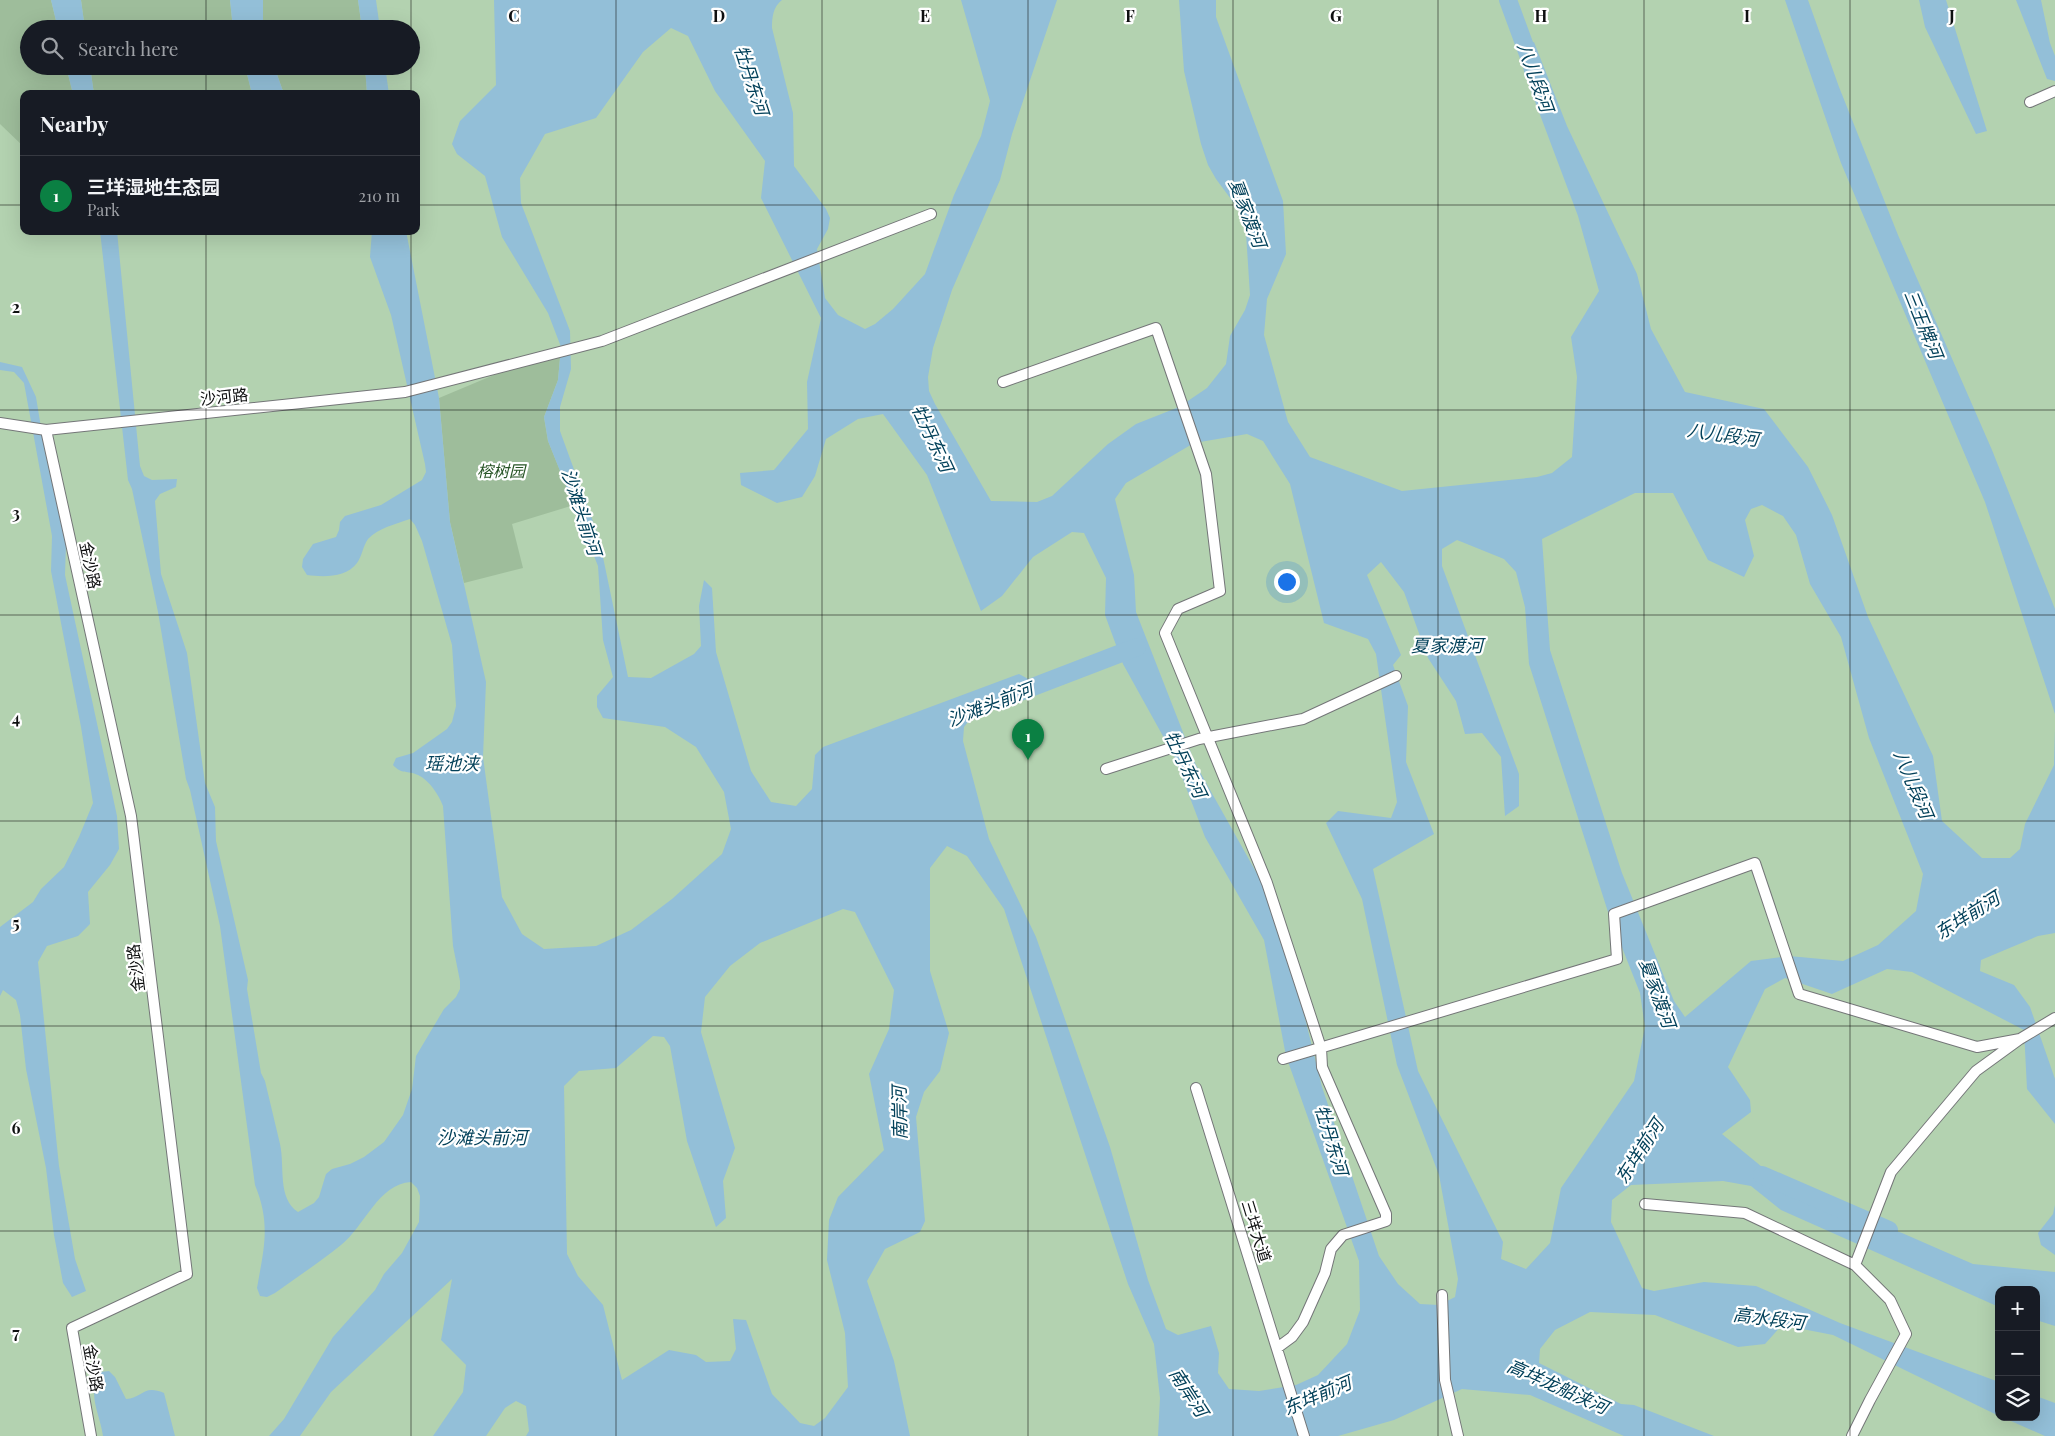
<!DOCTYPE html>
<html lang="en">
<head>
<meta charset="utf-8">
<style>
	:root { --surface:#171b24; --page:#20242c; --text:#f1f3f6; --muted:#9ea1a6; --line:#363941; --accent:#0b8043 }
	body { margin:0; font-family:"Playfair Display","Noto Sans SC",serif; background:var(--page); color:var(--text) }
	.controls { position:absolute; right:15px; bottom:15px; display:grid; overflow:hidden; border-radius:10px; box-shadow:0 5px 20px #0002 }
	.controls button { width:45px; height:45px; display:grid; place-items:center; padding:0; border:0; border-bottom:1px solid var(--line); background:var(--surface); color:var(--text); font:25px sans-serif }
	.you { position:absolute; left:1286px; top:581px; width:18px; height:18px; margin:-12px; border:4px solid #fff; border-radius:50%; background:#1a73e8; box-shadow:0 0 0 8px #1a73e833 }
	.badge { display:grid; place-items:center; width:32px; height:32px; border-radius:50%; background:var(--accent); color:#fff; font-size:16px; font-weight:700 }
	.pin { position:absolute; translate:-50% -41px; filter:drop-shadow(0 1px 2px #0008) }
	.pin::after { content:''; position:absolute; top:26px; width:18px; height:15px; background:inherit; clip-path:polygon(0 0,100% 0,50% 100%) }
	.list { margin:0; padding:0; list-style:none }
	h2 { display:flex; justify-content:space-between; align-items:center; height:65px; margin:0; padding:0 20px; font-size:21px }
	h2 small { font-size:16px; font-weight:400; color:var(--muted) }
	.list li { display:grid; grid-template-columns:32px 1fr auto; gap:15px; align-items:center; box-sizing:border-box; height:80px; padding:0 20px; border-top:1px solid var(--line) }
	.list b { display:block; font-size:19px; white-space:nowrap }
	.list p { margin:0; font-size:16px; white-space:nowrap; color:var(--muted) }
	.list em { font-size:16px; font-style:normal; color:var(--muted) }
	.icon { flex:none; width:28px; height:28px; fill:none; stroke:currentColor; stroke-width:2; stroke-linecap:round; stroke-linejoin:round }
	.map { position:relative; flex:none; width:2055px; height:1436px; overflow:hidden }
	.search { position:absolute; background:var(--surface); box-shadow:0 5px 20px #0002; left:20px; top:20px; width:400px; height:55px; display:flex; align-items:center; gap:12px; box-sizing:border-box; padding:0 18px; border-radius:28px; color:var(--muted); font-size:19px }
	.panel { position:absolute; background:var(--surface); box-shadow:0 5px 20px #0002; left:20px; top:90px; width:400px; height:145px; border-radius:10px }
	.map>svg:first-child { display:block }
</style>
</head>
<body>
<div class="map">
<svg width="2055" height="1436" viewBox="0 0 2055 1436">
	<rect width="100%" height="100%" fill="#e2e4e7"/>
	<path fill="#b3d2b0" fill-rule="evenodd" d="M0,0H2055V1436H0ZM29,29H411V66H29ZM24,94H416V231H24ZM1999,1290H2036V1417H1999Z"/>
	<path fill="#9ebd9b" d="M0,0H51L58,29H29V66H66L73,94H24V147L0,124Z
		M81,0H230L233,29H85Z
		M263,0H358L362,29H263Z
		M90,66H245L252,94H94Z
		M274,66H365L367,94H284Z
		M561,347L558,380L544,417L548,441L574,505L512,524L523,568L464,583L450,522L439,398Z"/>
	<path fill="#93bfd8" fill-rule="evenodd" d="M51,0H81L85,29H58Z
		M230,0H263V29H233Z
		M358,0H376L380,29H362Z
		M494,0H782C773,7 772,17 772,28L793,113L794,166L826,209L830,218L828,229L817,249L825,298L838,315L865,329L875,324L893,309L925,274L954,195L981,136L990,101L961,0H1057L1012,134L1000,180L952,290L933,348L928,377L929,391L935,404L991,501L1037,502L1052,496L1108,444L1136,424L1179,407L1207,388L1226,364L1230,336L1245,310L1250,295L1245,218L1216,179L1208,165L1201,144L1184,71L1179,0H1216V17L1283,201L1286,254L1267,299L1264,335L1288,422L1310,457L1402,491L1537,477L1552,473L1572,457L1577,377L1571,337L1599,291L1578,216L1524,72L1520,47L1534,42L1567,126L1637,274L1651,329L1685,392L1764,409L1808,467L1832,515L1868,617L1933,756L1942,821L1982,858H2010L2020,849L2025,824L2054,765L2055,729V933L2038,936L1981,960L1980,971L2014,985L2030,1007L2055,1079V1124L2027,1089L2024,1030L1912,972L1887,969L1832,994L1785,978L1765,989L1728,1067L1750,1100L1751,1112L1722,1134L1802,1200L1902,1233L1973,1264L2055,1272V1326L2036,1320V1290H1999V1307L1781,1210L1751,1186L1723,1181L1631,1185L1612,1200L1611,1222L1642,1288L1654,1291L1704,1282L1756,1286L1840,1323L1999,1382V1416L1833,1335L1782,1325L1765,1344L1738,1347L1655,1315L1590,1312L1555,1330L1540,1349L1539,1363L1621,1404L1634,1405L1714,1436H1624L1530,1395L1462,1389L1394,1420L1338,1436H1158L1160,1398L1154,1344L1128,1284L1004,909L967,856L947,846L930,868V971L949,1033L940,1071L924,1092L916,1117L925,1221L920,1232L885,1249L867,1281L894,1361L910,1436H526L529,1431L526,1406L516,1401L505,1408L486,1436H433L463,1392L466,1365L441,1340L452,1279L331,1392L300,1436H269L284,1419L333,1337L375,1290L384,1274L402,1253L419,1222L420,1196L417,1188L411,1182C378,1184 365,1226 341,1245C320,1262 297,1277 275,1293L267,1297L260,1296L257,1288C264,1248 271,1224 255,1185L220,926L190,790L186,779L158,612L132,489L128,480L100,231H117L140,466L144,476L152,480L177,479L176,487L160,494L155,501L161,574L187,653L205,783L215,807L216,841L248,980L247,989L261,1073L265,1081C270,1102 275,1123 280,1144C285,1166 277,1198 298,1212L314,1203L319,1197L326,1174L332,1169L350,1164L364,1157L384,1142L403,1115L412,1089L416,1056L444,1009L456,997L460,989V981L453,946L443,806C439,795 429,780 418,775C407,770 402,775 393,765L396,758L413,753L447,729L452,722L456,706L452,645L422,541L415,525L410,519C396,524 378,528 368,539C363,546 362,556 357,563C346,578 323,577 307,575L302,567L303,559L313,544L336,537L339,530L340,522L345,516L381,505L422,480L426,472L425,464L391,315L370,257L372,231H406L439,398L450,522L486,682L483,757L502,897L522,934L544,949L596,946L631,930L672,899L722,854L731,829L724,792L696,747L665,727L603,718L597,707V696L613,677L603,640L598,566L548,441L544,417L558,380L561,347L548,313L502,237L485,176L457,154L452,144L460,121L496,85ZM671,28L688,36L715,91L765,161L761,198L821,318L807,382L808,429L774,470L740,473L741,485L777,503L802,497L815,476L826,439L858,419L883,414L927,475L981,611L1002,596L1033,557L1072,532L1084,533L1106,578L1105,615L1123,664L1174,756L1205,837L1264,940L1286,1056L1359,1261L1360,1310L1347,1344L1318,1375L1296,1385L1259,1391L1229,1389L1218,1373L1219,1353L1211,1326L1178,1335L1166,1329L1148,1280L1110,1147L1036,937L989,839L963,741L964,727L972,717L1047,689L1019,674L823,747L815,755L812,789L796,806L771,802L751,771L716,652L712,588L704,580L699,606L701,646L694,654L651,678L628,677L599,538L560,431V407L571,369L570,331L521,203L520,178L545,134L596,118L643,52ZM1247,434L1263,441L1290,484L1324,623L1368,639L1376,654L1397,802L1391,818L1338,811L1326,823L1362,899L1397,1065L1439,1175L1458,1279L1455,1297L1439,1305L1420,1304L1398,1284L1379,1256L1322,1087L1279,913L1195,763L1136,612L1134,575L1115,499L1126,483L1194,443ZM1635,493H1673L1708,560L1744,577L1754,556L1745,520L1751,509L1762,505L1783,516L1796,535L1810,584L1841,637L1869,738L1923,874L1916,911L1878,945L1843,961L1789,956L1751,961L1685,1017L1674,1001L1622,873L1550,650L1542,539ZM1457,540L1504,559L1516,572L1525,607L1529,664L1608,912L1640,993L1645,1027L1634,1081L1561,1188L1550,1243L1526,1269L1501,1259L1503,1242L1418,1071L1373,869L1434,834L1406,762L1408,706L1393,665L1401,655L1367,575L1381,562L1404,592L1428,658L1456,701L1465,734L1482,733L1501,757L1505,816L1519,806V774L1442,566V549ZM843,909L855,912L894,990L889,1029L869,1074L884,1150L838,1197L829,1220L827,1260L845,1333L848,1387L825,1418L814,1426L800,1423L772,1394L746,1320L733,1319L736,1349L730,1361L706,1362L696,1355L669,1350L622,1380L603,1305L578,1276L567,1254L564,1086L579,1071L616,1068L653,1036L664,1037L670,1046L687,1141L716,1227L726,1218L723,1181L735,1148L701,1032L705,997L730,966L760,943Z
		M1785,0H1808L1839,87L1898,235L1992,450L2055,609V714L1985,502L1841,163Z
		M1919,0H1946L1987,131L1976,134L1925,27Z
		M2016,0H2041L2050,43L2055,56V81L2047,79Z
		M66,66H90L94,94H73Z
		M245,66H274L284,94H252Z
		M365,66H385L389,94H367Z
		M0,362L22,367L36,397L45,452L66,543L65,575L117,816L119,849L110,865L88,892L90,924L78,936L47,946L38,962L59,1166L75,1259L86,1291L72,1297L63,1283L54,1235L46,1168L26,1069L20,1015L16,1000L3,990L0,996V927L33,902L41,889L64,867L79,837L93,803L81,727L51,571L52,536L24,383L14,372L0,370Z
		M2055,1205V1255L2041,1245L2038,1233L2053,1214Z
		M109,1371L115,1377L126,1399C143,1398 143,1384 164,1393L175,1436H103C99,1410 87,1396 100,1372Z
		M2036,1396L2055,1403V1436H2045L2002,1417H2036Z"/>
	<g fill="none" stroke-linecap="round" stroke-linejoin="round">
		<path stroke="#93bfd8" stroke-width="18" d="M1508,0L1533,68
			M1017,693L1137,647
			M1762,1175L1889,1230"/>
		<g stroke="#747678" stroke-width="12">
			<path id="minor" d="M2030,102L2055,91
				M1003,382L1156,328L1206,474L1220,591L1178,609L1165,633L1267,883L1321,1048L1322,1067L1386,1214V1221L1343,1235L1331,1249L1325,1273L1303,1322L1292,1337L1277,1348
				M0,423L46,430L405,392L602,341L931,214
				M46,430L131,816L187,1274L72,1328L91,1436
				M1106,769L1199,739L1303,719L1396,676
				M1283,1059L1617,959L1614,914L1755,863L1799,994L1977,1047L2020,1039
				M1196,1088L1304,1436
				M1645,1204L1745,1213L1855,1265L1890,1300L1906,1334L1870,1400L1852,1436
				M1855,1265L1891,1172L1976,1071L2020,1039L2055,1018
				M1442,1295L1445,1380L1458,1436"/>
		</g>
		<use href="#minor" stroke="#fff" stroke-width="10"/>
	</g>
	<path fill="none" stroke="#0e0f10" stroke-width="1" stroke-opacity="0.55" d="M206,0V29M411,0V29M616,0V1436M822,0V1436M1028,0V1436M1233,0V1436M1438,0V1436M1644,0V1436M1850,0V1436M206,66V94M411,66V94M0,205H24M416,205H2055M206,231V1436M411,231V1436M0,410H2055M0,615H2055M0,821H2055M0,1026H2055M0,1231H2055"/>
	<g text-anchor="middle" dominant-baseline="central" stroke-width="4.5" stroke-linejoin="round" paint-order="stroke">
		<g font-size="16" fill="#0e0f10" stroke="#fff">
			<text transform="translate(224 396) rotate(-6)">沙河路</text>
			<text transform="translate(91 565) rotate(78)">金沙路</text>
			<text transform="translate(135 968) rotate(-97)">金沙路</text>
			<text transform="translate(1257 1231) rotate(73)">三垟大道</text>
			<text transform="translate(94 1368) rotate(80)">金沙路</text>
		</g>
		<g font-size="16" font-style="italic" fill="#275425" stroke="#fff">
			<text x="501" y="470">榕树园</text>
		</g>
		<g font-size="18" font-style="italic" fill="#03415a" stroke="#fff">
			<text transform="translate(1536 77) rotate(70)">八儿段河</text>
			<text transform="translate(752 80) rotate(72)">牡丹东河</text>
			<text transform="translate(1248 213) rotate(69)">夏家渡河</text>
			<text transform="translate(1924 324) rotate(68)">三王牌河</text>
			<text transform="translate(1723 434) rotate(8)">八儿段河</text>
			<text transform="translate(933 438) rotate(65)">牡丹东河</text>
			<text transform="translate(582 512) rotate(72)">沙滩头前河</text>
			<text x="1447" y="645">夏家渡河</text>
			<text transform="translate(990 704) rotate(-21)">沙滩头前河</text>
			<text x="452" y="763">瑶池浃</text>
			<text transform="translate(1186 764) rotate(64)">牡丹东河</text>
			<text transform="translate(1914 784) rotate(67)">八儿段河</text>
			<text transform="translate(1967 915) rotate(-32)">东垟前河</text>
			<text transform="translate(1658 993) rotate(70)">夏家渡河</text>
			<text transform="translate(899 1113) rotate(-91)">南岸河</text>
			<text x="482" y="1137">沙滩头前河</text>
			<text transform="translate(1332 1140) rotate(73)">牡丹东河</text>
			<text transform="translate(1639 1151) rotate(-57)">东垟前河</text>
			<text transform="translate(1769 1318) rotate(7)">高水段河</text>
			<text transform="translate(1558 1386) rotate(24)">高垟龙船浃河</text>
			<text transform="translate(1189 1392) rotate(57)">南岸河</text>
			<text transform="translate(1317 1395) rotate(-23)">东垟前河</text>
		</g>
	</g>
	<g font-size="16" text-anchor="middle" font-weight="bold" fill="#0e0f10" stroke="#fff" stroke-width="4.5" stroke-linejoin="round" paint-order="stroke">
		<text x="514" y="22">C</text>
		<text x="719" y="22">D</text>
		<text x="925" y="22">E</text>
		<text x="1130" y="22">F</text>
		<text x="1336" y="22">G</text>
		<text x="1541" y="22">H</text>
		<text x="1747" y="22">I</text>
		<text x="1952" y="22">J</text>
		<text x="16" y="313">2</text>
		<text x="16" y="519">3</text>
		<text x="16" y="724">4</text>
		<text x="16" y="929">5</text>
		<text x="16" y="1134">6</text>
		<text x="16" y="1339">7</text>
	</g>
</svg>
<div class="controls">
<button>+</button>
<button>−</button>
<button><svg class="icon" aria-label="layers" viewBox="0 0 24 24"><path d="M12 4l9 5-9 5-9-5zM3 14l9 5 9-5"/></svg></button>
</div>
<div class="you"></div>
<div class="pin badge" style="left:1028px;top:760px">1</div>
<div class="search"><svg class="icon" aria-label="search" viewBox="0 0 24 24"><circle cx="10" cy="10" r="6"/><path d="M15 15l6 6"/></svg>Search here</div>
<section class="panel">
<h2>Nearby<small></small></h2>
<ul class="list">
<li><span class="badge">1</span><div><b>三垟湿地生态园</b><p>Park</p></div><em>210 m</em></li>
</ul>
</section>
</div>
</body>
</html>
